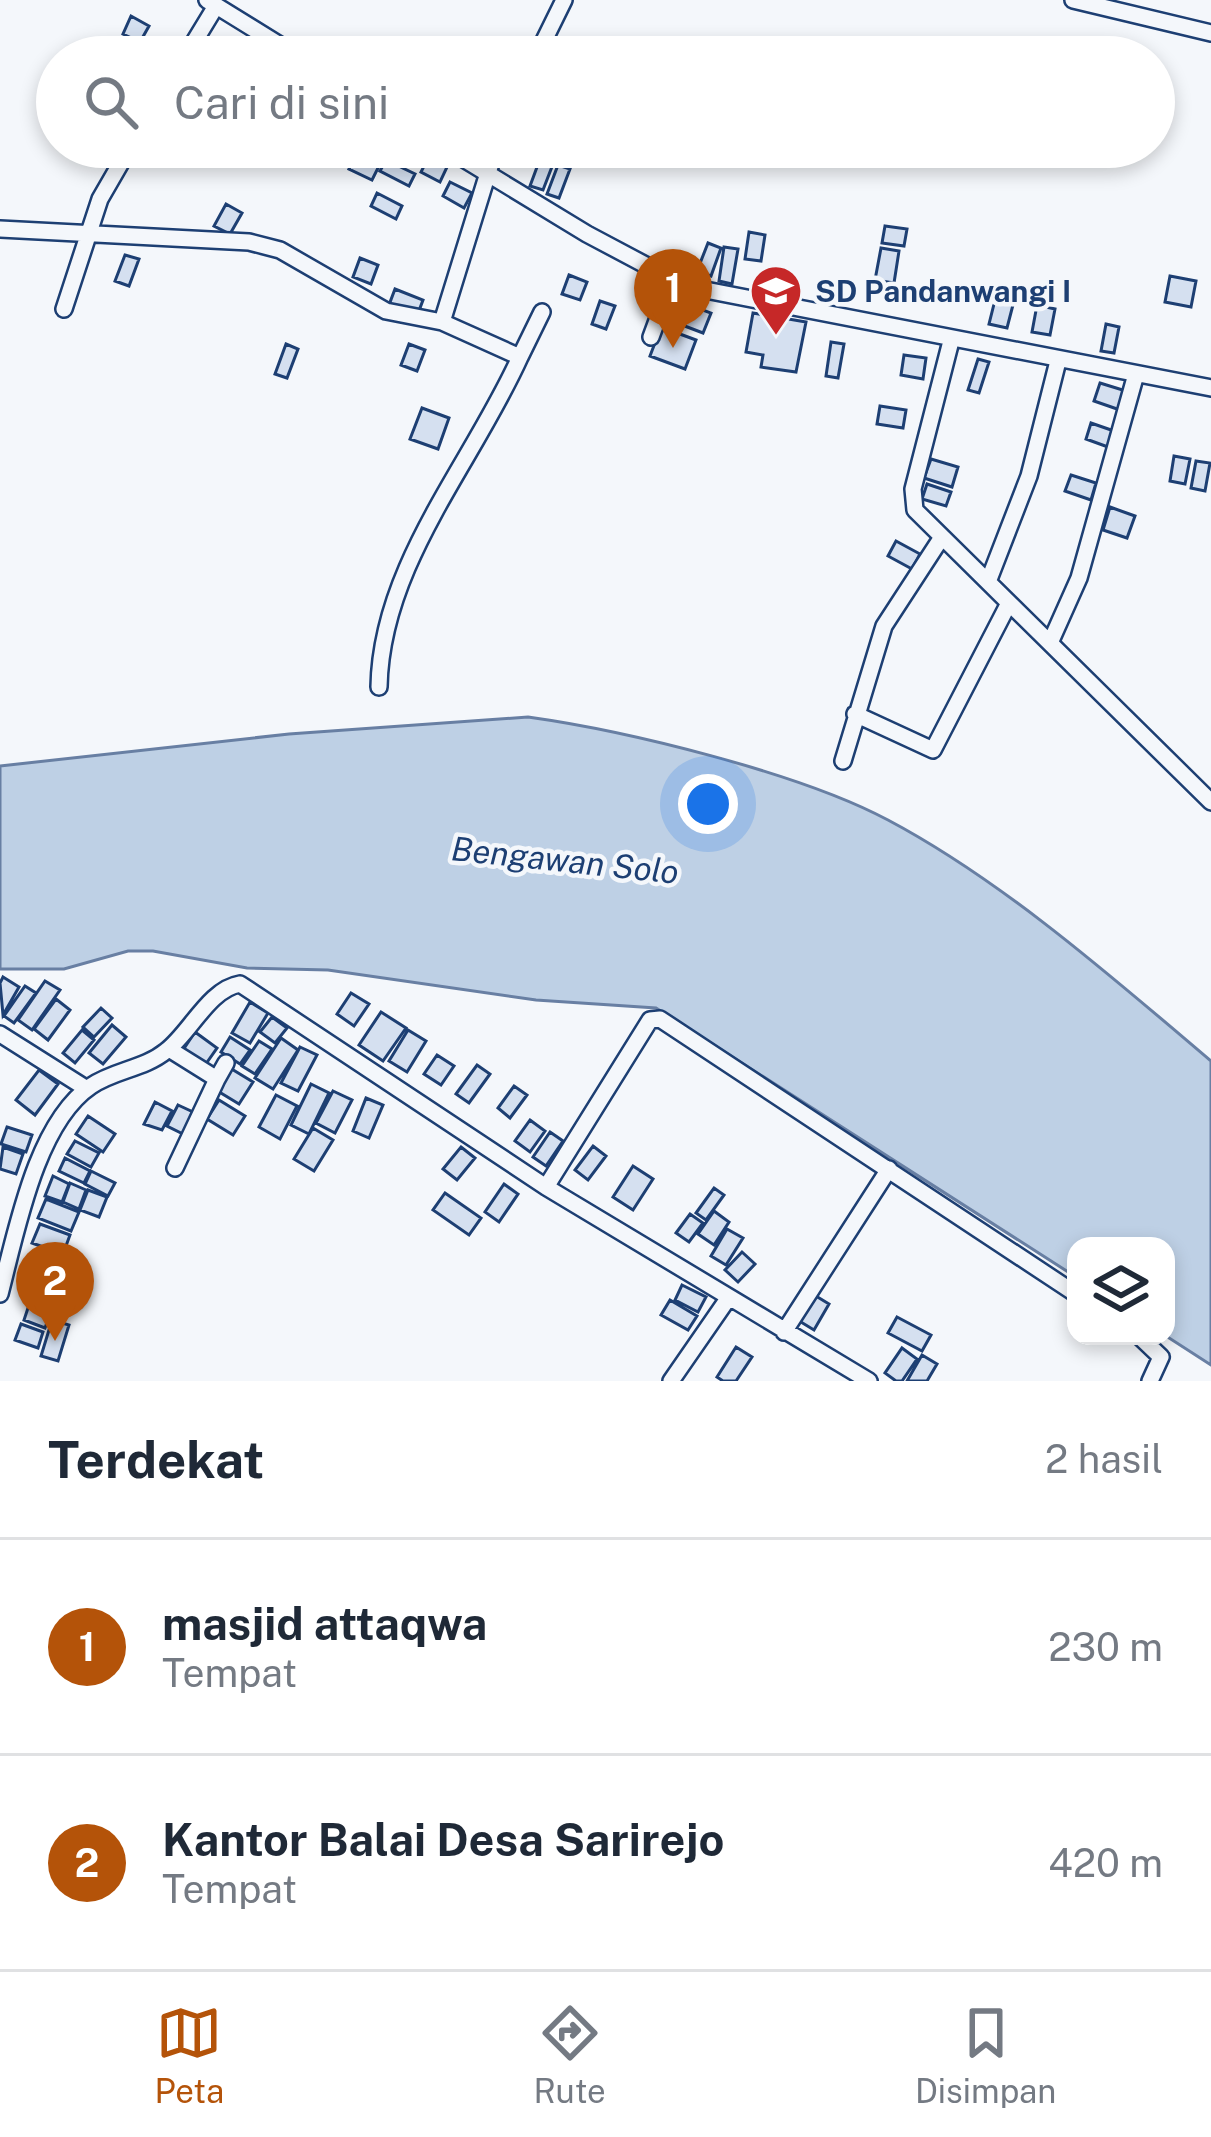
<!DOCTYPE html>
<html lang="id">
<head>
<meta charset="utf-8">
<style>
	:root { --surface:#fff; --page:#f6f6f7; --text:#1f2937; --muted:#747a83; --line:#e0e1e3; --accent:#b45309 }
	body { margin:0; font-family:"Public Sans",sans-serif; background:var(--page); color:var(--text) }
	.controls { position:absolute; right:36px; bottom:36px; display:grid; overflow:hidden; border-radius:24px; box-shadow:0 6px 18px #0003 }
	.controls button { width:108px; height:108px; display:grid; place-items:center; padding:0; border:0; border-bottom:3px solid var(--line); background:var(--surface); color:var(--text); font:60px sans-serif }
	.you { position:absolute; left:708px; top:804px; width:42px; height:42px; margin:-30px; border:9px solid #fff; border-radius:50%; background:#1a73e8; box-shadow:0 0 0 18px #1a73e833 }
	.badge { display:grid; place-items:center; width:78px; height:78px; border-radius:50%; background:var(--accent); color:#fff; font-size:39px; font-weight:700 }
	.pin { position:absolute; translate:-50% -99px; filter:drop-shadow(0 3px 6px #0008) }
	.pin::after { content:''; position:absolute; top:63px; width:42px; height:36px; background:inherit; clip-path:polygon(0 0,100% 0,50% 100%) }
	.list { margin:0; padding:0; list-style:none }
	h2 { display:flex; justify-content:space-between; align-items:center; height:156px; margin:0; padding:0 48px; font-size:51px }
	h2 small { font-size:39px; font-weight:400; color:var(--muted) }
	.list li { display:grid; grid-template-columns:78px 1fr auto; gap:36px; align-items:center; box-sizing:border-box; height:216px; padding:0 48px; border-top:3px solid var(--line) }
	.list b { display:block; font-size:45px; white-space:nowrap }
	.list p { margin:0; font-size:39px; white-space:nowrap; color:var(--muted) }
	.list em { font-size:39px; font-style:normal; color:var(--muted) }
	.icon { flex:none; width:66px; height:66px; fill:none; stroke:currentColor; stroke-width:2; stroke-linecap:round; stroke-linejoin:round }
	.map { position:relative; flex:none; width:1211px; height:1381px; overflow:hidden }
	.search { position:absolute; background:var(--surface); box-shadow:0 6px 18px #0003; left:36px; right:36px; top:36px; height:132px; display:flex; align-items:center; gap:30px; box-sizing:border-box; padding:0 42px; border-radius:66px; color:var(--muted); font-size:45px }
	.sheet { height:588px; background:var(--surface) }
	nav { display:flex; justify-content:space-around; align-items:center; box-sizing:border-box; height:168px; border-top:3px solid var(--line); background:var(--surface); font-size:33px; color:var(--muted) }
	nav a { display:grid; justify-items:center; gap:6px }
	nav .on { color:var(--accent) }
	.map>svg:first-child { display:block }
</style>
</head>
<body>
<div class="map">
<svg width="1211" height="1381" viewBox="0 0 1211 1381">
	<rect width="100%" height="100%" fill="#f4f7fb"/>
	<path fill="#bed0e5" stroke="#687fa3" stroke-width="3" d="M528,717C628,731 800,773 888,820C1003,881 1112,977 1211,1061V1365L1166,1336V1246H1076V1277L656,1008L536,1000L328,970L247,968L153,951H128L64,969H0V766L289,734Z"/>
	<path fill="#d5e0f0" stroke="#1d3f73" stroke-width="3" d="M131,16L149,26L140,42L123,34Z
		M357,155L379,166L372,180L349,169Z
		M429,156L448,165L440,182L421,172Z
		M540,159L553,164L543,190L530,186Z
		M386,160L415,174L409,186L380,171Z
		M558,165L570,169L559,198L547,194Z
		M450,182L472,193L464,208L443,196Z
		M377,193L402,206L396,219L371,206Z
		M226,204L242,213L230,234L214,226Z
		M885,226L907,229L904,246L882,243Z
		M749,232L765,235L761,261L745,259Z
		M708,243L721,248L711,276L697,271Z
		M724,247L738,249L732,284L719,281Z
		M881,248L899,251L894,283L875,280Z
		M125,255L139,259L129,286L115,281Z
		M360,258L378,265L371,284L353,277Z
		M569,275L587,282L580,300L562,294Z
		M1170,276L1196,281L1191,307L1165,302Z
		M395,289L423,300L417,316L389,305Z
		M996,296L1014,301L1007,328L989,324Z
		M676,300L711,313L703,333L669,320Z
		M600,301L615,306L606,329L592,324Z
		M1037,305L1055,309L1050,335L1032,332Z
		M753,313L806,322L796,372L761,367L763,355L746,352Z
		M1106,324L1119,327L1114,353L1101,351Z
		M661,327L696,340L685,369L650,356Z
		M831,342L844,344L838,378L826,376Z
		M286,344L298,349L287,378L275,374Z
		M409,344L425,350L417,371L401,365Z
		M904,355L926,358L923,379L901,375Z
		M978,359L989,362L979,393L968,390Z
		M1100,383L1126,391L1120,410L1094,401Z
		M880,406L906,410L903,428L877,424Z
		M422,408L449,418L438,449L410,439Z
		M1091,423L1114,431L1108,447L1086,439Z
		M1174,456L1190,459L1185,484L1170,481Z
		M931,459L958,467L952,487L924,478Z
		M1196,461L1210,463L1205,491L1191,488Z
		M1071,475L1096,483L1091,500L1065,491Z
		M927,484L951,492L946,506L922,499Z
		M1110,507L1135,516L1127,538L1103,530Z
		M896,541L920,554L912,569L888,556Z
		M3,977L19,987L3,1015L0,983Z
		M45,981L60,990L32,1030L18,1020Z
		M25,986L36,993L14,1023L4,1016Z
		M351,993L369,1004L354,1026L337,1014Z
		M56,999L70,1010L48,1040L34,1029Z
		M250,1002L268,1013L250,1043L232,1033Z
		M101,1008L112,1018L94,1037L83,1027Z
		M381,1012L406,1028L383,1061L359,1045Z
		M272,1017L287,1028L275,1043L260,1032Z
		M112,1025L126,1037L103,1064L89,1053Z
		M82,1030L94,1040L75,1063L63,1053Z
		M408,1030L426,1041L407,1072L389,1061Z
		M195,1032L217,1048L203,1068L181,1053Z
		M230,1037L250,1050L240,1064L221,1052Z
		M281,1038L298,1050L273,1089L255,1078Z
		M259,1041L272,1049L255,1074L242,1066Z
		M300,1047L317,1055L298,1091L281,1083Z
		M437,1055L454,1066L441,1085L424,1074Z
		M477,1065L490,1074L469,1103L456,1094Z
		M230,1068L253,1082L239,1104L216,1090Z
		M39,1070L58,1084L35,1115L16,1100Z
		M311,1084L329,1093L309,1134L291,1125Z
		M514,1086L527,1095L510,1118L498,1108Z
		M333,1091L352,1100L335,1133L316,1123Z
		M276,1095L297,1106L280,1139L259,1127Z
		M366,1098L383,1105L369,1138L353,1131Z
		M219,1100L245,1116L233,1135L207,1119Z
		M155,1102L172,1111L162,1130L144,1124Z
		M178,1105L193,1112L183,1134L167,1126Z
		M88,1116L115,1134L103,1152L76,1134Z
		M530,1120L545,1131L530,1152L515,1141Z
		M7,1127L32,1135L26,1152L1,1144Z
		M313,1128L333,1140L314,1171L294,1159Z
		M550,1132L563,1141L546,1166L533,1157Z
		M75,1141L99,1153L91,1167L67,1154Z
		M593,1146L606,1156L588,1180L575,1170Z
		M3,1147L23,1154L16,1174L0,1169Z
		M461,1147L475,1158L457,1180L443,1169Z
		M65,1158L90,1171L84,1183L59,1171Z
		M633,1166L653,1179L633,1210L613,1197Z
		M91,1171L115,1183L108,1196L85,1184Z
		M53,1176L69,1184L62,1202L45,1196Z
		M70,1183L86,1190L79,1209L63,1202Z
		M504,1184L518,1194L499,1222L485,1212Z
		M714,1188L724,1195L706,1220L696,1213Z
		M88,1190L107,1197L99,1217L80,1210Z
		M445,1193L481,1218L469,1235L433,1210Z
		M46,1199L79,1212L71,1231L38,1218Z
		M714,1211L729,1222L714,1245L698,1234Z
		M690,1214L703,1223L689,1242L676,1233Z
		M40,1224L70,1235L63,1254L32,1243Z
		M727,1229L743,1238L726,1265L711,1256Z
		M742,1252L755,1264L738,1282L725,1270Z
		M31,1254L61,1263L55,1281L25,1272Z
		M682,1285L706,1297L698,1312L675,1300Z
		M811,1293L829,1304L814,1330L796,1319Z
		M670,1300L697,1316L688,1330L661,1315Z
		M30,1302L52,1309L45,1328L24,1320Z
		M897,1317L931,1335L922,1351L888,1333Z
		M52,1320L69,1325L58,1361L41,1356Z
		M21,1324L43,1332L38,1348L15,1340Z
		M736,1347L752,1357L736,1381H723L717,1377Z
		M902,1348L917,1359L902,1381H896L885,1373Z
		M922,1355L937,1364L927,1381H907Z"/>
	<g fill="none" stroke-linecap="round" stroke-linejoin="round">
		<g stroke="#1d3f73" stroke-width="20">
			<path id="minor" d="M207,0L299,57
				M1073,0L1211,33
				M185,57L216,6
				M536,57L564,0
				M444,147L587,234L685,286L1211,388
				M0,229L249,242L280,250L386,311L442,322L496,147
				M64,309L100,199L130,147
				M651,337L672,280
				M951,341L913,489L915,510L1211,802
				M520,357L542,312
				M988,582L1029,476L1058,361
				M1050,643L1079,578L1136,374
				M379,687C381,565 472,464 520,357L442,322
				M855,714L933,750L1009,603
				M843,761L884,626L942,537
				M0,1034L87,1089
				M169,1049L217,1079L226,1063
				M175,1168L217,1079
				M546,1187L650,1020L660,1019L1076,1294
				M0,1294C16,1233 36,1123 91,1086C114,1070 144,1069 166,1051C190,1033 209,989 240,984L546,1187L869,1381
				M784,1332L889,1169
				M1139,1336L1161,1357L1150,1381
				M671,1381L727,1300"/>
		</g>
		<use href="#minor" stroke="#f4f7fb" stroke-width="15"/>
	</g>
	<defs>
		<g id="school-pin" transform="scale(2.7)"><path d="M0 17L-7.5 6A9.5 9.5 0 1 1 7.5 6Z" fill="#c62828" stroke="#f4f7fb"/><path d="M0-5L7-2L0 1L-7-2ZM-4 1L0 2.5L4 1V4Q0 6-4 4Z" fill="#fff"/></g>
	</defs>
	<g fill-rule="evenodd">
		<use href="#school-pin" x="776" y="291"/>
	</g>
	<g text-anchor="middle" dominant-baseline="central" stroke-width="9" stroke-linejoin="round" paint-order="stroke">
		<g font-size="30" font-weight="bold" fill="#1d3f73" stroke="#f4f7fb" text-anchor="start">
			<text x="815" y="291">SD Pandanwangi I</text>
		</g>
		<g font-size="33" font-style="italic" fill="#1d3f73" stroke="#f4f7fb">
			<text transform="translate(565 860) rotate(6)">Bengawan Solo</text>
		</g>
	</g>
</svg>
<div class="controls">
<button><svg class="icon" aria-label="layers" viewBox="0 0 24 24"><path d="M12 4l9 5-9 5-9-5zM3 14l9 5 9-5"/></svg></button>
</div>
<div class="you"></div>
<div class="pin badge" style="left:673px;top:348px">1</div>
<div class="pin badge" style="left:55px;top:1341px">2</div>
<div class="search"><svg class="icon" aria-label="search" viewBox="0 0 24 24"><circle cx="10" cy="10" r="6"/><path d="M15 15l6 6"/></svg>Cari di sini</div>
</div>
<section class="sheet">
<h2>Terdekat<small>2 hasil</small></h2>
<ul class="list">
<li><span class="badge">1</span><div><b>masjid attaqwa</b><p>Tempat</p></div><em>230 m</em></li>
<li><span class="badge">2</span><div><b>Kantor Balai Desa Sarirejo</b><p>Tempat</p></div><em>420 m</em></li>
</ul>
</section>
<nav>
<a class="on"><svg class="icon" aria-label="map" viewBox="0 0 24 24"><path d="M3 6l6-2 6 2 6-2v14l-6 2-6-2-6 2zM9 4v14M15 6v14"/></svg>Peta</a>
<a><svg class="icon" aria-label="directions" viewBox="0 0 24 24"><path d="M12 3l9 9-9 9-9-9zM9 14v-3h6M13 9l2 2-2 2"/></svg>Rute</a>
<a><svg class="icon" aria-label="saved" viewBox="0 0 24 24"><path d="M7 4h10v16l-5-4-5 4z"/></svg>Disimpan</a>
</nav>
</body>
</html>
